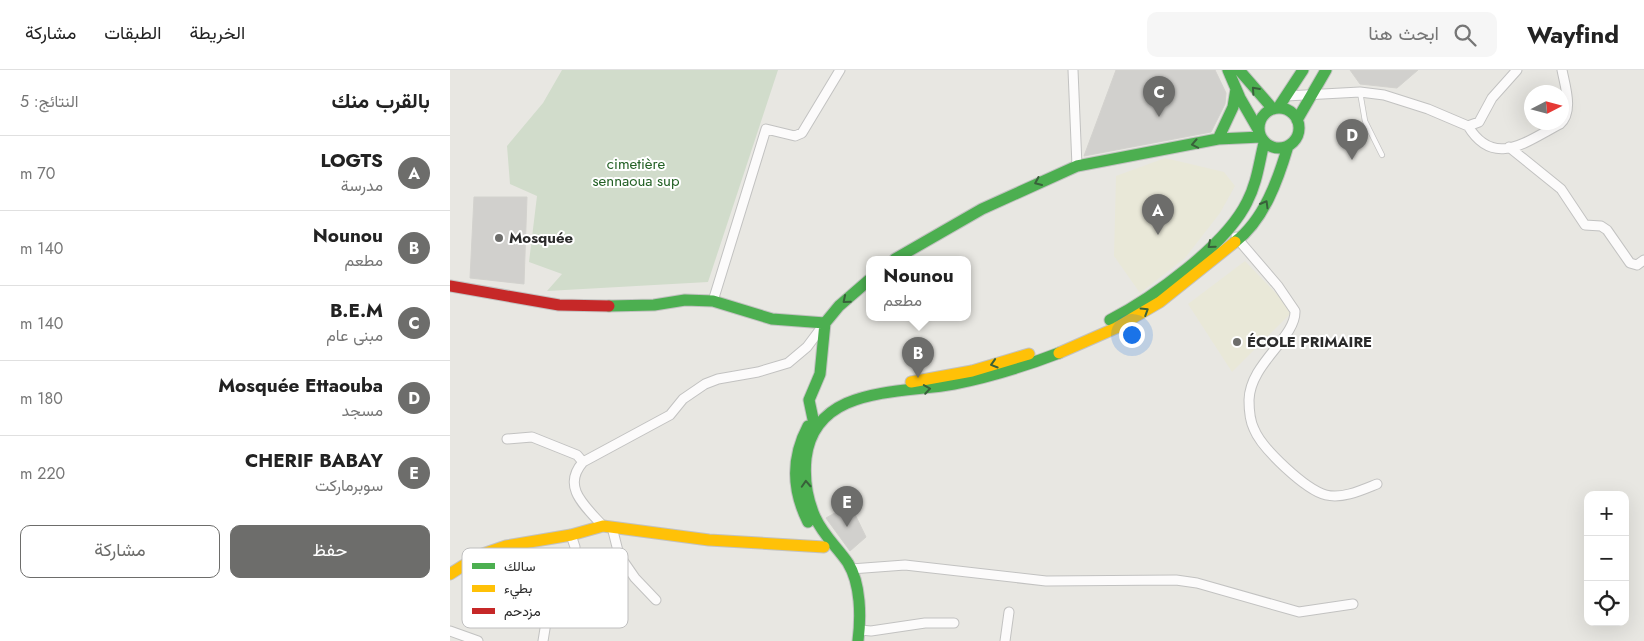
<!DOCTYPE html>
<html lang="ar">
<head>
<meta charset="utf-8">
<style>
	:root { --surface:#fff; --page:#f6f6f6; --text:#222; --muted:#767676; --line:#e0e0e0; --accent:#6d6d6b }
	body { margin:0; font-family:Jost,Vazirmatn,sans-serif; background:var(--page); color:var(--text); direction:rtl }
	.controls { position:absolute; right:15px; bottom:15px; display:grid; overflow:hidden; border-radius:10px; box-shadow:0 5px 20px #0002 }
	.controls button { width:45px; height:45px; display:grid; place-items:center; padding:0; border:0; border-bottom:1px solid var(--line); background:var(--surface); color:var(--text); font:25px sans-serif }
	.compass { position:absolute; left:1074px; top:15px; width:45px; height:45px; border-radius:50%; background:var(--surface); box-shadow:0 5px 20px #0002; rotate:84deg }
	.you { position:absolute; left:681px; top:264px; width:18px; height:18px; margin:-12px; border:4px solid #fff; border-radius:50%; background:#1a73e8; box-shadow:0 0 0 8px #1a73e833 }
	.badge { display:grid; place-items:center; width:32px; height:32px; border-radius:50%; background:var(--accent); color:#fff; font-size:16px; font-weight:700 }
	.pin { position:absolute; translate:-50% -41px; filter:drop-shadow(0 1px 2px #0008) }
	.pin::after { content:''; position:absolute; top:26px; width:18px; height:15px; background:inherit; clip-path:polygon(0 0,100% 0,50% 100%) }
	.popup { position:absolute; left:416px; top:186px; width:105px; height:65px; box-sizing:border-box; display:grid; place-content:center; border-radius:10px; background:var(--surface); filter:drop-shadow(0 1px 4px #0005); font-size:16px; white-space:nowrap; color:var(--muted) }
	.popup b { font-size:19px; color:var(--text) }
	.popup::after { content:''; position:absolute; left:50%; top:100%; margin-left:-10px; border:10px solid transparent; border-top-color:var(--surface) }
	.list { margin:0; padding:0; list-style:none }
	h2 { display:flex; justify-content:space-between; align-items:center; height:65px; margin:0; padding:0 20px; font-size:21px }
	h2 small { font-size:16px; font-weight:400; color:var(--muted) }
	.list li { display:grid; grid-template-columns:32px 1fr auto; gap:15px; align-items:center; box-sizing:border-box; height:75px; padding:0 20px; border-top:1px solid var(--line) }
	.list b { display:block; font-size:19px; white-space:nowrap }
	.list p { margin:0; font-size:16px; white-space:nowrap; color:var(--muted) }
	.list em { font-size:16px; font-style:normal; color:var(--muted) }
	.actions { display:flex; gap:10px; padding:15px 20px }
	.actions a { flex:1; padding:11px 0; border:1px solid var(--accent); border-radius:10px; text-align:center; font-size:18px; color:var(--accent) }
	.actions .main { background:var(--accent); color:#fff }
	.icon { flex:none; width:28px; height:28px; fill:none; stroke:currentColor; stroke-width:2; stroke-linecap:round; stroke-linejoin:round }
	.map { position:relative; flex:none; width:1194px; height:571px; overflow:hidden; direction:ltr }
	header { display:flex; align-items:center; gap:30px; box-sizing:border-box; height:70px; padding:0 25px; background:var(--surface); border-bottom:1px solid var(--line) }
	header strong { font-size:24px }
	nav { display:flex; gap:28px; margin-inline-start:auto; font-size:18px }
	.search { width:350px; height:45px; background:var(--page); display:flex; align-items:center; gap:12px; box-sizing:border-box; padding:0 18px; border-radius:10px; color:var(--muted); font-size:19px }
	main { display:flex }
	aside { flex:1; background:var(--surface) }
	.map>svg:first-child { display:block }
</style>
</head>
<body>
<header>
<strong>Wayfind</strong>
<div class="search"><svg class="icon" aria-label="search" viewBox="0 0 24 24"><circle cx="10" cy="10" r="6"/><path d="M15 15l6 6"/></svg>ابحث هنا</div>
<nav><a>الخريطة</a><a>الطبقات</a><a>مشاركة</a></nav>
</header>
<main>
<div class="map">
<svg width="1194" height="571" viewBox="0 0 1194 571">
	<rect width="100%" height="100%" fill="#e8e7e2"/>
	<path fill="#e9e8d8" d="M715,88L774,102L785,116L770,143L735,188L690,223L664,186L666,106Z
		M795,191L843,241L782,302L738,234Z"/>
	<path fill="#d1dccb" d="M112,0H328L258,212L97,221L112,204L79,192L87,126L60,114L57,76L93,33Z"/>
	<path fill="#d1d0cd" stroke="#d3d2ce" d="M666,0H765L776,23L775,34L761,62L634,86Z
		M900,0H968L947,18L910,14Z
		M24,127H77L74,214L20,208Z
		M400,434L416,467L400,481L376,448Z"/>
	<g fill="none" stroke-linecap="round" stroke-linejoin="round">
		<g stroke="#c2c2c1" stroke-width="6">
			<path id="lane" d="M910,22L915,51L932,85"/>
		</g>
		<g stroke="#c2c2c1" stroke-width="11">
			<path id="street" d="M623,0L627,96
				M836,26L910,22L934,25L978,39L1018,56L1029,52L1042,28L1067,0
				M1018,56C1044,99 1077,71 1110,54C1124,42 1115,16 1112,0
				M1059,77L1111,119L1135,155L1151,156L1157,160L1180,193L1187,195L1194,190
				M786,167L828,216L845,241C846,268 800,293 799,330C799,339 800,351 804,359C812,379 856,420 876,425C893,429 912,420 927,414
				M263,231L316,59L345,66L352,63L390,0
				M57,369L82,367L127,385L133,392
				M153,456C135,436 111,417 133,392L220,345L233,329L255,314L268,309L308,302L338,293L357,277L375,253
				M162,457L169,485L185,508L206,530
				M401,499L455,495L596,511L726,510L747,513L849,542L903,534
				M410,560L421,561L475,553H504
				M0,561L28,571
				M93,571L99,534L123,497L125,477L121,465
				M555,571L559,542"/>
		</g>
		<g stroke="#c2c2c1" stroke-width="13">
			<path id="fast" d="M778,0L790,28L809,61
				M789,0L823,39
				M809 58a20 20 0 1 1 40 0a20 20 0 1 1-40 0Z
				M828,38L853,0
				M847,50L876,0
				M768,69L783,37L786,19
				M785,172C814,150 828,110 838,76
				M445,189L532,139L627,96L768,69L811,67
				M159,236L204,235L235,230L263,231L322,249L375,253
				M660,250C703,228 776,175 797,132C807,113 809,93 814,73
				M363,349L359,330L370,304L375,253L389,236L419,210
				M358,356C341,388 342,420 358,452
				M408,571C411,547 411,514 398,493C387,477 373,465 365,447C357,429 354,408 356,388C365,315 450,324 504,314C540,307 575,296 609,283"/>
		</g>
		<g stroke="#c2c2c1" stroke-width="13">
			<path id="slow" d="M609,283L666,258L710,232L785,172
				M461,312L522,301L579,284
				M0,504L30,485L56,476L121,465L153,456L259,470L374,477"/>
		</g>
		<g stroke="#c2c2c1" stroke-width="13">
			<path id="jam" d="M0,216L109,235L159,236"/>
		</g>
		<use href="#lane" stroke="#fcfbfb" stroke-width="4.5"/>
		<use href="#street" stroke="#fcfbfb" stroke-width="9"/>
		<use href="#fast" stroke="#4caf50" stroke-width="11"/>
		<use href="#slow" stroke="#ffc107" stroke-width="11"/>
		<use href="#jam" stroke="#c62828" stroke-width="11"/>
	</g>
	<defs><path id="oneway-chevron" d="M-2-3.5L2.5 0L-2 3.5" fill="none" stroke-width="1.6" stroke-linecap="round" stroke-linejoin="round" transform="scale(1.25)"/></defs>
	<g stroke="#38603a">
		<use href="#oneway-chevron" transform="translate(805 20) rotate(-132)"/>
		<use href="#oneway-chevron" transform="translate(745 74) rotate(169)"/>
		<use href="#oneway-chevron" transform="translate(588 112) rotate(156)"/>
		<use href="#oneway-chevron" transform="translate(815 134) rotate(-60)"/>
		<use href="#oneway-chevron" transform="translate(761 175) rotate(139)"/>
		<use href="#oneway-chevron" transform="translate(396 230) rotate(140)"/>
		<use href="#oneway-chevron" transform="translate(695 241) rotate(-32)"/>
		<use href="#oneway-chevron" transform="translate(544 294) rotate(163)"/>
		<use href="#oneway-chevron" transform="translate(477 319) rotate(-9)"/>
		<use href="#oneway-chevron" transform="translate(356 414) rotate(-93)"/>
	</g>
	<g fill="#6d6d6b" stroke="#fff" stroke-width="2">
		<circle cx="49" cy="168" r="5"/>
		<circle cx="787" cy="272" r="5"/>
	</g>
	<g text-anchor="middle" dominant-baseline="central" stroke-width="4" stroke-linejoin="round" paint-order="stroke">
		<g font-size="15" fill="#236025" stroke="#fff">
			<text x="186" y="94">cimetière<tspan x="186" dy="17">sennaoua sup</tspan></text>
		</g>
		<g font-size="15" font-weight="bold" fill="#2b2b2b" stroke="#fff" text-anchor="start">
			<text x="59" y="168">Mosquée</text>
			<text x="797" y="272">ÉCOLE PRIMAIRE</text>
		</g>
	</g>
	<rect x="12" y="478" width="166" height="80" rx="8" fill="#fff" stroke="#bfbfbf" stroke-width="1"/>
	<rect x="22" y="493" width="23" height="6" fill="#4caf50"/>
	<rect x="22" y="515" width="23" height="7" fill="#ffc107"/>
	<rect x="22" y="538" width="23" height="6" fill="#c62828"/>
	<g font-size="14" fill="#2b2b2b">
		<text x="54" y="501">سالك</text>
		<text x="54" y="523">بطيء</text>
		<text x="54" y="546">مزدحم</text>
	</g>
</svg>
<div class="controls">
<button>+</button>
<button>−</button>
<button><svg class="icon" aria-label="locate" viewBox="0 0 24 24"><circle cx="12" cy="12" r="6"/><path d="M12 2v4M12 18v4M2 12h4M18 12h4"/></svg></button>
</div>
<svg class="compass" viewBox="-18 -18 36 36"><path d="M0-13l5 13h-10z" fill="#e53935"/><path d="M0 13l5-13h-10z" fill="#767676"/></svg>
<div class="you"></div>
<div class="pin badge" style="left:708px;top:165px">A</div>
<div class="pin badge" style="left:468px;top:308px">B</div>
<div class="popup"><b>Nounou</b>مطعم</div>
<div class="pin badge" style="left:709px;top:47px">C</div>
<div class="pin badge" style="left:902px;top:90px">D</div>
<div class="pin badge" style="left:397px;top:457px">E</div>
</div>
<aside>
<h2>بالقرب منك<small>النتائج: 5</small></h2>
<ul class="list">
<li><span class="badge">A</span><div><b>LOGTS</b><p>مدرسة</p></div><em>70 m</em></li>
<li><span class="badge">B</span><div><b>Nounou</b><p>مطعم</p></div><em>140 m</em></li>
<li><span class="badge">C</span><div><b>B.E.M</b><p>مبنى عام</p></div><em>140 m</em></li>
<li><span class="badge">D</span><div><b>Mosquée Ettaouba</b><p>مسجد</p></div><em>180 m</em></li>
<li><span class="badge">E</span><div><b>CHERIF BABAY</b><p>سوبرماركت</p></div><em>220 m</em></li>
</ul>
<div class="actions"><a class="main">حفظ</a><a>مشاركة</a></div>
</aside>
</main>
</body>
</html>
